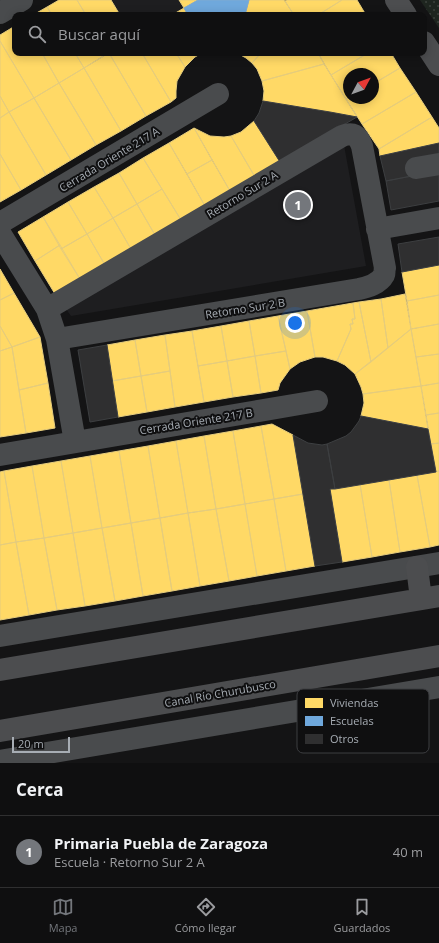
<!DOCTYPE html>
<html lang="es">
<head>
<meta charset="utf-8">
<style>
	:root { --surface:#0f0f10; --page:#1d1d1e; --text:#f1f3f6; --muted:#9b9c9f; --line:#2f2f30; --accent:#74777c }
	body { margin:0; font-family:"Open Sans",sans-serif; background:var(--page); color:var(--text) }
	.compass { position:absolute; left:343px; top:68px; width:36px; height:36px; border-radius:50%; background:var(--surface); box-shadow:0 2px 10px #0003; rotate:49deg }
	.scale { position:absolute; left:12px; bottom:10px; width:58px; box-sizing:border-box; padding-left:4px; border:2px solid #a7adb4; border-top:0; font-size:11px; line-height:14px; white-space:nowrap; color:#a7adb4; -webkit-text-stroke:3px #0f0f10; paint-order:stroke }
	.you { position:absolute; left:295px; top:323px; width:14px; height:14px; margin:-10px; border:3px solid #fff; border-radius:50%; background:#1a73e8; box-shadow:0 0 0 6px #1a73e833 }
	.badge { display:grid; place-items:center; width:26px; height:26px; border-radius:50%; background:var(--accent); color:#fff; font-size:13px; font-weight:700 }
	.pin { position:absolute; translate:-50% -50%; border:2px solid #fff; box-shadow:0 1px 4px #0006 }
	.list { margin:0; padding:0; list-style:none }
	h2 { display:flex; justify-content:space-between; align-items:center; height:52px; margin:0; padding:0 16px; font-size:17px }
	h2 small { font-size:13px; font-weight:400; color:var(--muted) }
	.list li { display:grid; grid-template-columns:26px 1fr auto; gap:12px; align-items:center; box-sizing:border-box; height:72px; padding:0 16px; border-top:1px solid var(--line) }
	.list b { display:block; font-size:15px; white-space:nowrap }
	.list p { margin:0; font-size:13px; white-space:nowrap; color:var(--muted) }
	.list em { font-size:13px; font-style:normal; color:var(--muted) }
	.icon { flex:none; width:22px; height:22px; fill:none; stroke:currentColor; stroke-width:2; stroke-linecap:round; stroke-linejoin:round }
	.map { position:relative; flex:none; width:439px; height:763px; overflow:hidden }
	.search { position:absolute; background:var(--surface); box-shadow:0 2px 10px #0003; left:12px; right:12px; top:12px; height:44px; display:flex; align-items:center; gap:10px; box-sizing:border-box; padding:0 14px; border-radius:8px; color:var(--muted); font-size:15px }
	.sheet { height:124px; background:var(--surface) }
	nav { display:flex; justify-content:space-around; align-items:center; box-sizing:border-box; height:56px; border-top:1px solid var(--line); background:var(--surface); font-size:11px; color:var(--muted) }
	nav a { display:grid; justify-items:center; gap:2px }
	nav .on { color:var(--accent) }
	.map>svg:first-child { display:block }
</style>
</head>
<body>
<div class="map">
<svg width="439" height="763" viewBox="0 0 439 763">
	<defs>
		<pattern id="grass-dots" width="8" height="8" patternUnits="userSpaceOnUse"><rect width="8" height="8" fill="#1e251f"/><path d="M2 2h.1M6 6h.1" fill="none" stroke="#3c423d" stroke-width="1.8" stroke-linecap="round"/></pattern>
	</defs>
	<rect width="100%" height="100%" fill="#141415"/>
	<path fill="#1e1e20" d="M111,0H179L184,8L172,15H120Z
		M344,145L366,266L71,316L66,309Z"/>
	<path fill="url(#grass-dots)" d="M420,0H439V28Z"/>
	<path fill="#ffd966" stroke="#e5cc7d" d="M59,0H77L86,15H52L47,7Z
		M77,0H111L120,15H86Z
		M179,0H198L184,8Z
		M249,0H284L294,15H245Z
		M287,0H342L318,15H294L285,1Z
		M342,0H357L366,15H318Z
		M47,7L52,15H33Z
		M184,8L188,15H172Z
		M15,26V53H42L59,83L34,98L0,41V35Z
		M0,41L34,98L9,112L0,96Z
		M42,53H75L84,68L59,83Z
		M75,53H108L84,68Z
		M109,53L146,116L121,131L84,68Z
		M109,53H142L171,102L146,116Z
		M142,53H176L185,67L177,81L176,91V98L171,102Z
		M176,53H202L195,57L185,67Z
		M237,53H261L252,63L246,58Z
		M261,53H318L324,64L262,81L257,69L252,63Z
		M318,53H368L331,75Z
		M368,53H391L400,68L373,84V74H349V98L346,99L331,75Z
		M324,64L357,117L263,101L264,91L262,81Z
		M84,68L121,131L96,145L59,83Z
		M400,68L416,92L362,124L346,99L349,98H373V84Z
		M59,83L96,145L71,160L34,98Z
		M416,92L432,117L379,149L362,124Z
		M0,96L9,112L0,118Z
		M34,98L71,160L46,175L9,112Z
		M9,112L46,175L21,190L0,154V118Z
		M432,117L439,128V143L380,156L379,149Z
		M254,121L280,162L255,177L231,136L241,132Z
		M194,128L210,136L224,137L231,136L255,177L230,191Z
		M194,128L212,160L187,174L169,143Z
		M169,143L205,206L181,220L143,158Z
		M0,154L21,190L0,202Z
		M143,158L162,189L137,204L119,173Z
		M212,160L230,191L205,206L187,174Z
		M119,173L137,204L113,218L94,187Z
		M94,187L113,218L87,234L68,202Z
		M162,189L181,220L155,235L137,204Z
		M68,202L87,234L61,249L43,217Z
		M137,204L155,235L131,249L113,218Z
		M43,217L60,245L35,261L18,232Z
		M113,218L131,249L105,265L87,234Z
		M87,234L105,265L80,279L61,249Z
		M60,245L80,279L55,294L35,261Z
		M439,265V295L407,301L402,272Z
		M0,269L14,293L0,300Z
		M14,293L40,337L12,347L0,326V300Z
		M405,294L411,329L388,348L381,299Z
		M439,295V324L411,329L407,301Z
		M381,299L388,348L371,362L359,302Z
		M359,302L371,362L355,374L345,365L337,361L351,329L350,324H353L352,319H355L353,303Z
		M353,303L355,319H352L353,324H350L351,329L337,361L323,357H315L307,311Z
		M307,311L315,357L300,362L290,369L278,316Z
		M278,316L286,351L255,356L249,321Z
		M249,321L255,356L227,361L221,326Z
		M439,324V354L416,357L411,329Z
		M0,326L12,347L0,351Z
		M221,326L227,361L198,366L192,331Z
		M411,329L421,386L363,394L361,387L355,374Z
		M192,331L204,402L175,407L165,335Z
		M165,335L170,371L141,376L135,340Z
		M40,337L48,383L19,390L12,347Z
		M135,340L141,376L112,381L107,345Z
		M12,347L26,433L0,437V351Z
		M286,351L290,369L280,383L278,390L261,393L255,356Z
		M439,354V383L421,386L416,357Z
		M255,356L261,393L233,397L227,361Z
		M227,361L233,397L204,402L198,366Z
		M170,371L175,407L147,412L141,376Z
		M141,376L147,412L118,417L112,381Z
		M48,383L55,428L26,433L19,390Z
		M439,383V413L426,415L421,386Z
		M421,386L428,429L361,416L364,403L363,394Z
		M439,413V443L431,444L426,415Z
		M272,424L293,435L303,494L274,499L261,426Z
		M261,426L274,499L245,504L233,431Z
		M233,431L245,504L216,509L204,436Z
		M204,436L216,509L188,513L176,441Z
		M176,441L188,513L160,518L148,446Z
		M439,443V471L436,472L431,444Z
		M148,446L160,518L131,523L119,451Z
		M119,451L131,523L102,528L90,456Z
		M90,456L102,528L73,533L61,461Z
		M61,461L73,533L44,538L32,466Z
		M32,466L44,538L16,542L4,471Z
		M4,471L16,542L0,545V472Z
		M439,471V545L430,547L417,475Z
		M417,475L430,547L400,552L389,480Z
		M389,480L400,552L372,557L360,484Z
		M360,484L372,557L342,562L330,489Z
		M303,494L315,566L286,571L274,499Z
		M274,499L286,571L257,576L245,504Z
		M245,504L257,576L229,581L216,509Z
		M216,509L229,581L200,586L188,513Z
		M188,513L200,586L172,591L160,518Z
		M160,518L172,591L143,596L131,523Z
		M131,523L143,596L115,601L102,528Z
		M102,528L115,601L85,606L73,533Z
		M73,533L85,606L57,610L44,538Z
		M44,538L57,610L29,615L16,542Z
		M16,542L29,615L0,620V545Z"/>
	<path fill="#6fa8dc" stroke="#80aad0" d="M198,0H249L245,15H188L184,8Z"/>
	<path fill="#2f2f30" stroke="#3d3f41" d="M263,101L330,112L357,117L280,162L254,121L259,113Z
		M439,143V156L411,176L386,181L380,156Z
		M439,171V201L391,210L386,181Z
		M439,237V265L402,272L398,244Z
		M107,345L118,417L90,422L78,350Z
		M361,416L428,429L436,472L335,489L327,444L346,436L351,432L359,421Z
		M293,435L308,443L322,445L327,444L335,489H330L342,562L315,566Z"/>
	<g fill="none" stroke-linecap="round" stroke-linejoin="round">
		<path stroke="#494b4d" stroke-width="22" d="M0,13L22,0
			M416,168L439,164
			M0,223L218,94
			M377,229L439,218
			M0,233L47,309L57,339L75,442
			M47,309L342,136C353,132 358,135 362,146L385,268C384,271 385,273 384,275C379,284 368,287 359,289L57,339
			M0,455L317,401
			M0,636L439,563
			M0,761L439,687"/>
		<path stroke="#4c4d4f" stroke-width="22" d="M396,0L406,15
			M424,42L439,65
			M417,567L421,599
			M0,670L439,596
			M0,731L439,656"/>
	</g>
	<g text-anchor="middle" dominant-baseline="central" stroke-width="4" stroke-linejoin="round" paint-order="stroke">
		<g font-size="11" fill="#a7adb4" stroke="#0f0f10">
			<text transform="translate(109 159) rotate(-31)">Cerrada Oriente 217 A</text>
			<text transform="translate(242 194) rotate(-31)">Retorno Sur 2 A</text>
			<text transform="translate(245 308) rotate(-9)">Retorno Sur 2 B</text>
			<text transform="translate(196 421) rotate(-9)">Cerrada Oriente 217 B</text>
			<text transform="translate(220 693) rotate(-10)">Canal Río Churubusco</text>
		</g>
	</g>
	<rect x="297" y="689" width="132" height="64" rx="6" fill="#0f0f10" stroke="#3d3e41" stroke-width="1"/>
	<rect x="305" y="698" width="18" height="10" fill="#ffd966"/>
	<rect x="305" y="716" width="18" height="10" fill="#6fa8dc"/>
	<rect x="305" y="734" width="18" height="10" fill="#2f2f30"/>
	<g font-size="11" fill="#a7adb4">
		<text x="330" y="707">Viviendas</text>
		<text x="330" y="725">Escuelas</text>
		<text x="330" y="743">Otros</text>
	</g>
</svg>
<svg class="compass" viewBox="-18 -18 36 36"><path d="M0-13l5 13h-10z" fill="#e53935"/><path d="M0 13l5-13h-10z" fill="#9b9c9f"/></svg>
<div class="scale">20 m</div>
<div class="you"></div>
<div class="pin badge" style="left:298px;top:205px">1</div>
<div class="search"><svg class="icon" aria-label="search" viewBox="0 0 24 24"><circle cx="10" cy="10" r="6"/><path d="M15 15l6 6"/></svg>Buscar aquí</div>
</div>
<section class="sheet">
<h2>Cerca<small></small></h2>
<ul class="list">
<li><span class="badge">1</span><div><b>Primaria Puebla de Zaragoza</b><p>Escuela · Retorno Sur 2 A</p></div><em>40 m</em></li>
</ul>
</section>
<nav>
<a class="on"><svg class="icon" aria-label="map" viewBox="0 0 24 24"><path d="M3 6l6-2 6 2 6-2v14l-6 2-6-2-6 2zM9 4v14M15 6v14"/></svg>Mapa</a>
<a><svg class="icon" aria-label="directions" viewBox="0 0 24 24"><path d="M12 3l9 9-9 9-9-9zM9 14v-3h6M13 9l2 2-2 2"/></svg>Cómo llegar</a>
<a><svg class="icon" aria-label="saved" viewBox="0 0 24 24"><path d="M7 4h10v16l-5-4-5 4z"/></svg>Guardados</a>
</nav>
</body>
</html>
